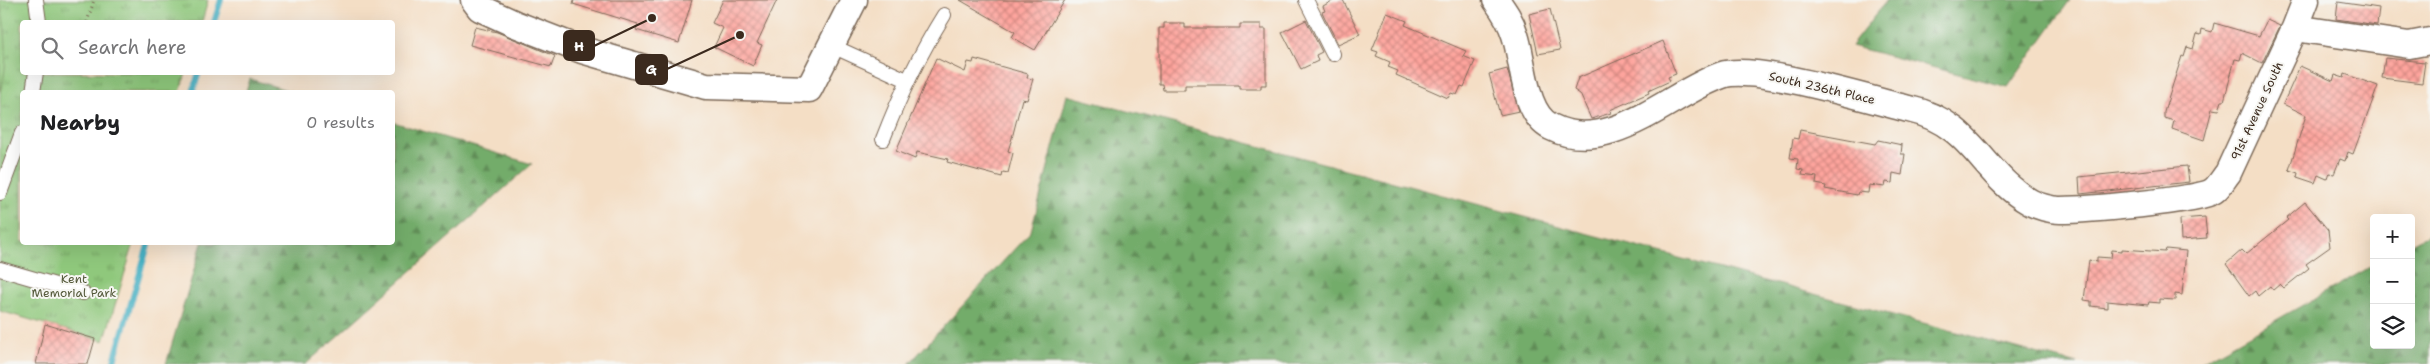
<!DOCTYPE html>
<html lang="en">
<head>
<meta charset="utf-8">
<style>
	:root { --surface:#fff; --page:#f2f2f2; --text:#202124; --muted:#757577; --line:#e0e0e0 }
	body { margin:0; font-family:"Shantell Sans",sans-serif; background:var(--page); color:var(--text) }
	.controls { position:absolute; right:15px; bottom:15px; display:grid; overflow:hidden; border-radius:5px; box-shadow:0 5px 20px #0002 }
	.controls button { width:45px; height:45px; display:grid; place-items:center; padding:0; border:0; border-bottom:1px solid var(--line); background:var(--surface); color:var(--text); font:25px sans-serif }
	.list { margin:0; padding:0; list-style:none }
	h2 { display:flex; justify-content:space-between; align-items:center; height:65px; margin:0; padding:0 20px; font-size:21px }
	h2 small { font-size:16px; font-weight:400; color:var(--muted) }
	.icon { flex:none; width:28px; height:28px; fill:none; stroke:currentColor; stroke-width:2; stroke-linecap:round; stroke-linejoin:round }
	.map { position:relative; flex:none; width:2430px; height:364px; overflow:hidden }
	.search { position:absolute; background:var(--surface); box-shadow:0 5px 20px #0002; left:20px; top:20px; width:375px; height:55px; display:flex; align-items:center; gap:12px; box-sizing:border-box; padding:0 18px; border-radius:5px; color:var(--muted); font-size:19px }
	.panel { position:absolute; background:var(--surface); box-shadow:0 5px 20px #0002; left:20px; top:90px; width:375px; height:155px; border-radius:5px }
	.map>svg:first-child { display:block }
</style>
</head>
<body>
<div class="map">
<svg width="2430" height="364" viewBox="0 0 2430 364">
	<defs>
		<pattern id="grass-tufts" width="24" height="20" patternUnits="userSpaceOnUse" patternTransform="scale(1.25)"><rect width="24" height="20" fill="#8fc87b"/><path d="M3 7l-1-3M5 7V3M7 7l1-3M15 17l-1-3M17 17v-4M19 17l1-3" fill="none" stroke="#76a364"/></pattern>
		<pattern id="forest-firs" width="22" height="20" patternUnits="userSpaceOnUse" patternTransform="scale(1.25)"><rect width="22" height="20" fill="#73ac6b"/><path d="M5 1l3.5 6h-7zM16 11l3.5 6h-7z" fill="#608c57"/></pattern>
		<pattern id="building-cross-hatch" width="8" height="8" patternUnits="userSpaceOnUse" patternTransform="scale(1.25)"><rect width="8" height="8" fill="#fea49d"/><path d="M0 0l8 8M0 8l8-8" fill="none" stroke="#cf867f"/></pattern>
	</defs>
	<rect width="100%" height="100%" fill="#f6f6f2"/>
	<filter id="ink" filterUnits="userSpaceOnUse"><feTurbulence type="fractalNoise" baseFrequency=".02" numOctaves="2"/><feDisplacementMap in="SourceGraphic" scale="10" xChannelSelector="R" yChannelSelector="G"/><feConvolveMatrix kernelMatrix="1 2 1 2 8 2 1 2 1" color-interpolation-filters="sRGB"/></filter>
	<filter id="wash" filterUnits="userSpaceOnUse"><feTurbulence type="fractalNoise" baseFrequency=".0096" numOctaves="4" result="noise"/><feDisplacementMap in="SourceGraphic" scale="20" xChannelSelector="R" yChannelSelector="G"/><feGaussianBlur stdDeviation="1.12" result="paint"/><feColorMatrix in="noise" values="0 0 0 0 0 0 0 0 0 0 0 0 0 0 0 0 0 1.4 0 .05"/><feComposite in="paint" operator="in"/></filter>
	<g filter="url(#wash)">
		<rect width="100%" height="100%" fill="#f4dec5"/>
		<path fill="url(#grass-tufts)" stroke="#65794c" d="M0,0H208L202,22H22V72L186,73L180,92H22V242L134,243L104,341L0,311Z"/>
		<path fill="url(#forest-firs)" stroke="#576b44" d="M1887,0H2070L2008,87L1851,46Z
			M250,79L293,92H246Z
			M1067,95L2077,364H909L1031,231Z
			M393,122L532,164L306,364H166L202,243L392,242Z
			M2430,234V364H2198L2374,265V345H2411V244Z"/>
		<path fill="#8fc87b" stroke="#65794c" d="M0,4C7,33 9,64 0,92Z"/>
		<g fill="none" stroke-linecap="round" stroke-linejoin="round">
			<path stroke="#43afc2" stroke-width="6" d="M214,22L221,0
				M193,92L199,72
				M113,364L149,242"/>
		</g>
		<g id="blocks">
			<path fill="url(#building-cross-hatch)" d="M574,0H692L679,43L636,30L638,24L573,4Z
				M723,0H777L757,43L762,45L753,66L714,47L723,28L712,23Z
				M960,0H1065L1035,50L1012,37L1015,32Z
				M1334,0H1343L1360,34L1338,44L1322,12L1325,11L1323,6Z
				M2338,2L2379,8L2377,25L2336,19Z
				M1550,9L1560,50L1538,54L1529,14Z
				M1387,13L1407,21L1405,25L1466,51L1463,56L1475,61L1464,87L1461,86L1457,95L1451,93L1448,98L1396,75L1398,71L1388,67L1390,62L1376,56L1378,52L1372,50Z
				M1306,20L1322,52L1316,55L1318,61L1301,69L1282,32Z
				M2267,20L2280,26L2262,63L2242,53L2240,60L2235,59L2224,101H2222L2219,110L2212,109L2204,140L2172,129L2174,121L2164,118V112L2182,56L2184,57L2187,47L2193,49L2197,34L2201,35L2202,29L2212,32L2214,23L2259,36Z
				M1164,23H1185V28H1240V24H1261V29H1266V85H1261V89H1239V85H1185V90H1163L1162,84H1159V28H1164Z
				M475,27L497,32L555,56L551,67L470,45Z
				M1663,41L1676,74L1668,77L1670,81L1648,91L1649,93L1610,110L1611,113L1591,119L1580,94L1574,90L1578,78Z
				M936,58L965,72L968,62L973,63L974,59L1028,74L1027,78L1033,79L1027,100L1022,99L1012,138L1008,151L1013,153L1008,173L1003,172L1002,177L947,162L948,159L917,152L915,159L896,151Z
				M2385,58L2425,62L2422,83L2382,78Z
				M2300,66L2333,81L2335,75L2344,78L2345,74L2378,86L2353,154L2348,152L2345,161L2340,159L2334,174L2329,173L2327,179L2318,175L2315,183L2297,177L2298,173L2289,170L2306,115L2283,104Z
				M1507,69L1519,111L1500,115L1489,74Z
				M1800,130L1875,144L1878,140L1902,145L1901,154H1905L1902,175L1893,173L1892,183L1886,182L1885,187L1869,185L1868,193L1858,192L1857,195L1825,189L1826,186L1816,184L1817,177L1802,175L1803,170L1797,169L1798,159L1790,158L1793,138L1798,139Z
				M2187,166L2189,182L2080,194L2079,177Z
				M2305,202L2328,230L2330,247L2306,264L2309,268L2284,288L2280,284L2273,290L2270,286L2258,296L2255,291L2249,296L2226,264L2242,250L2246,254L2288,220L2286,218Z
				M2205,217L2207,238L2181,240L2180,219Z
				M2122,249L2165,252L2166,249L2186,251L2182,295L2175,294V300L2159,299V303L2149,302L2148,305L2107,301V308L2091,306V301L2084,300L2089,260L2097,262V257L2111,258L2112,250L2122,251Z
				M45,324L95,339L88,364H36Z"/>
		</g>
	</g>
	<g filter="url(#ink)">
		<use href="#blocks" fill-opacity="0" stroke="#7c6958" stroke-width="1"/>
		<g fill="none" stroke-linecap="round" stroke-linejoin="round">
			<g stroke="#7c6958" stroke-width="16">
				<path id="lane" d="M36,0L39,22
					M1306,0L1333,54
					M830,45L907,80
					M33,92L36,72
					M883,139C900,95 919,55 944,15
					M0,193L22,133
					M0,269L83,293"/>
			</g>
			<g stroke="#7c6958" stroke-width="29">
				<path id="street" d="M474,0L480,8L515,24L582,50L706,86L809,89L854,0
					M1496,0C1504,11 1511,21 1515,35C1524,61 1523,113 1551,127C1609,157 1670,93 1722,75C1754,64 1871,100 1909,109C1973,123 1981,174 2030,202C2037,206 2051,210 2060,210C2083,210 2199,201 2213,191C2219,187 2223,179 2228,173L2295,28L2409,45L2430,41
					M2295,28L2306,0"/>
			</g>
			<path stroke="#7c6958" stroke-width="3" stroke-dasharray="1 4" stroke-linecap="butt" d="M87,22L94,0"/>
			<use href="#lane" stroke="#fff" stroke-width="14"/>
			<use href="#street" stroke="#fff" stroke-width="26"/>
		</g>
	</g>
	<g text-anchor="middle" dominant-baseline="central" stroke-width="4" stroke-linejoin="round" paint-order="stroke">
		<g font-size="12" fill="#3b2a1e" stroke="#f6f6f2">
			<text transform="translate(1822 88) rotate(13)">South 236th Place</text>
			<text transform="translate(2257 111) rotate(-65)">91st Avenue South</text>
		</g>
		<g font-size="12" fill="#54593a" stroke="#f6f6f2">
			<text x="74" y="279">Kent<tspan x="74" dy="14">Memorial Park</tspan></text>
		</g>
	</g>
	<path fill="none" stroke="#3b2a1e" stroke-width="2" d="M652 18L594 46M740 35L667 69"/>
	<g fill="#3b2a1e" stroke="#f6f6f2" stroke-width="2">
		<circle cx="652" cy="18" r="5"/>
		<circle cx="740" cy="35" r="5"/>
	</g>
	<g fill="#3b2a1e" stroke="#3b2a1e" stroke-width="2">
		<rect x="564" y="31" width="30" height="29" rx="5"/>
		<rect x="636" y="55" width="31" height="29" rx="5"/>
	</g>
	<g font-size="14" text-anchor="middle" font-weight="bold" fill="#fff">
		<text x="579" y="51">H</text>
		<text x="651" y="74">G</text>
	</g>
</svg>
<div class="controls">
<button>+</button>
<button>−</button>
<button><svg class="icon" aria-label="layers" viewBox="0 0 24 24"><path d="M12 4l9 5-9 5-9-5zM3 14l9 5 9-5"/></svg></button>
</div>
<div class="search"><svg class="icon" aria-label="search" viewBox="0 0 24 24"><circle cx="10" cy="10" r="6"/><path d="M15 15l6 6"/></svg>Search here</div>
<section class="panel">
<h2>Nearby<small>0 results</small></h2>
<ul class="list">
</ul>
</section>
</div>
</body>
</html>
